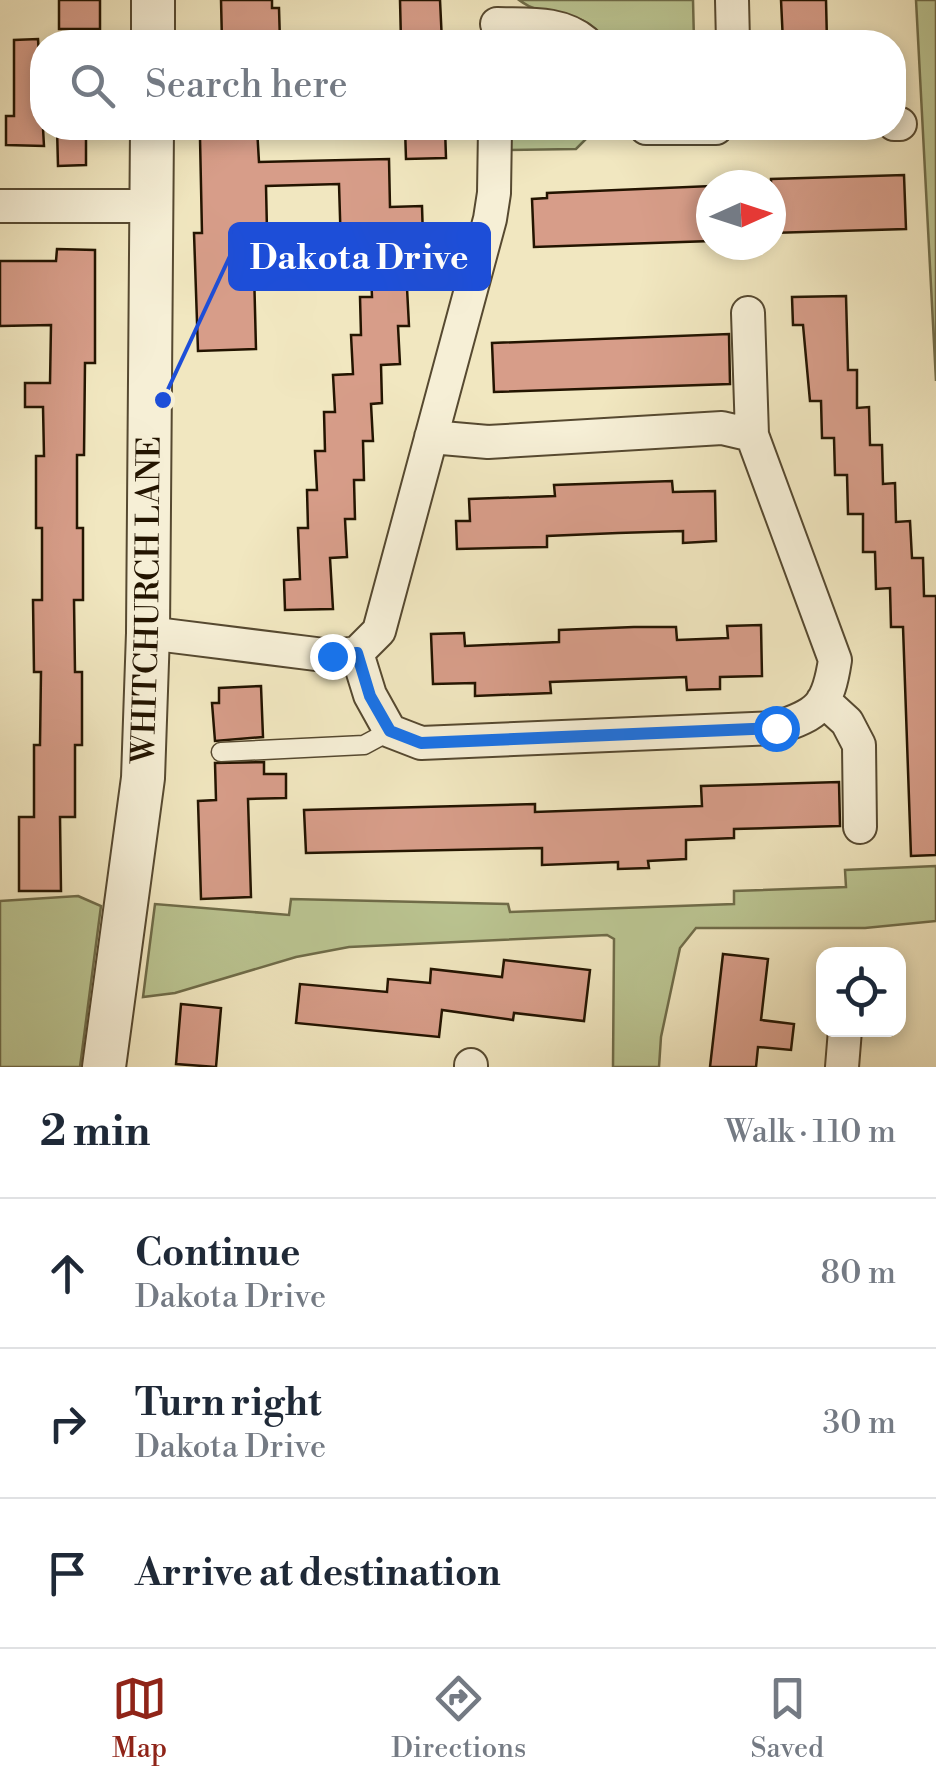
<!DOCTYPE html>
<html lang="en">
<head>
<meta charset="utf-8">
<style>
	:root { --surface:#fff; --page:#f2f2f3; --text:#1f2937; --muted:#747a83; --line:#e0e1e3; --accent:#8f2418 }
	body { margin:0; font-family:"Libre Bodoni",serif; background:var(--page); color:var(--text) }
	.controls { position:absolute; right:30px; bottom:30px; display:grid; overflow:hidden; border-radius:20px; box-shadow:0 5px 15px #0003 }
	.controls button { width:90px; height:90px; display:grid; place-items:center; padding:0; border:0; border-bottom:2px solid var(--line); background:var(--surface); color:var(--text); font:50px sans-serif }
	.compass { position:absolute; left:696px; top:170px; width:90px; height:90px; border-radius:50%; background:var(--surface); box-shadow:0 5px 15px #0003; rotate:87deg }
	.stop { position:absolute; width:30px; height:30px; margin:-22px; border:8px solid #1a73e8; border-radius:50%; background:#fff }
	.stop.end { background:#1a73e8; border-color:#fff; box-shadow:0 2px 10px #0008 }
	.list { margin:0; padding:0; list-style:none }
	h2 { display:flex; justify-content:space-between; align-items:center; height:130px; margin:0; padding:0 40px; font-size:42px }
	h2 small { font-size:32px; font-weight:400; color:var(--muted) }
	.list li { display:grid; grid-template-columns:65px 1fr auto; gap:30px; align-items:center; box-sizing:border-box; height:150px; padding:0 40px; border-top:2px solid var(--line) }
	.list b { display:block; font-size:38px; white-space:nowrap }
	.list p { margin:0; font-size:32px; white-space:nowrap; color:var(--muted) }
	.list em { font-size:32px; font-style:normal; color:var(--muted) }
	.icon { flex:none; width:55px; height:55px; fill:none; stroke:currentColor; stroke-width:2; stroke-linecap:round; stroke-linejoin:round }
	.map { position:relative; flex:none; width:936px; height:1067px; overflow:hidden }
	.search { position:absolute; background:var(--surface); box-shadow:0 5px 15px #0003; left:30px; right:30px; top:30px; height:110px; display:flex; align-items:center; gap:25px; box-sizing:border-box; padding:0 35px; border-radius:40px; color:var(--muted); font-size:38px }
	.sheet { height:580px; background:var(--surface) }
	nav { display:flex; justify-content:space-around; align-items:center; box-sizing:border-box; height:140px; border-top:2px solid var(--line); background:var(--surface); font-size:28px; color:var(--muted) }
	nav a { display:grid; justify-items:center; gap:5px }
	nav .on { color:var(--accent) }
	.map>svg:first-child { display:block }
</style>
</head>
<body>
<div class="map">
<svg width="936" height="1067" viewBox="0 0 936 1067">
	<rect width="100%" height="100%" fill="#f1e7c0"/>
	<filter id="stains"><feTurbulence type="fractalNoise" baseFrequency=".002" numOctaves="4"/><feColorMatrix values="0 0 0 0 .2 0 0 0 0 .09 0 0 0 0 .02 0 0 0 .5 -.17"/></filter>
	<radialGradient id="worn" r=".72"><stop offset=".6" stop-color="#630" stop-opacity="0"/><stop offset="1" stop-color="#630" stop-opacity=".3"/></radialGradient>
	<path fill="#bbc592" stroke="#6f6c49" stroke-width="2.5" d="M519,0H693L694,42H607C580,3 549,23 519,0Z
		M916,0H936V381Z
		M509,128H594V131L576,149L509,150Z
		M936,866V921L865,928H696L680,948L661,1037L659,1067H613L614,939L607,935L349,947L296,957L175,993L143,997L155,904L289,915L291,899L508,904L510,912L734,904V891L846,887L845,870Z
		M78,896L101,906L80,1067H0V901Z"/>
	<path fill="#d79d89" stroke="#231400" stroke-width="2.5" d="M59,0H100V29H59Z
		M221,0H272V8H279L280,42H222Z
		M400,0H440L442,42H401Z
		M781,0H826L827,42H783Z
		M38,39L44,146L6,145V116H14V40Z
		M57,128H86V165L58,166Z
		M206,128H257L259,162L389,159L390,207L422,206L423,238H418L419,287L407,288L409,326H398L400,364L381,365L382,403L371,404L373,441H363L364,480H354L355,519H345L347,557L330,558L333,609L285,610L284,580L300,579L298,528H308L307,490H317L315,451H325L324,412H335L333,375L353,374L351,335H361L360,297H372L370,248L341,249L339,184L266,186L267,231H253L256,349L198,351L194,233H202L200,138H206Z
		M405,128H445L446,158L406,159Z
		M904,175L906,229L771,233V179Z
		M711,186V241L534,247L532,199L547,198V193Z
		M57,249L95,250V363H85L84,455H77V528H83V600H74L75,672H82V745H75V817H60L61,891H19V817H34V745H40L41,672H34L33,600H42V528H36V456H44L43,407H25V383H50L51,325L0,326V261H56Z
		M846,296L848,370H857V408L869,407L870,445H882L883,484L895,483L896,522L910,521L912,558H923L924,596H936V855L911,856L903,627H891L890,588L876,589L875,552H863V514H848L847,475H835L834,438H822L821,401H810L803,325H793L792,297Z
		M729,334L730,384L494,392L492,343Z
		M672,481L673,492L715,491L716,541L683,543V531L618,533L547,536V547L457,549L456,521H470L469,499L555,496L554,485Z
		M761,625L762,676L720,677V689L687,690L686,677L550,682L551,693L475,696V683L433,684L431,634L464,633L465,646L559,642V630L634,627H676L677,640L728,638L727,626Z
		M261,686L263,737L215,741L212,703H219V688Z
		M264,762V774H286V798L248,799L251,897L201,899L198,801L216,800L215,763Z
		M839,782L840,826L734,829V838L686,840V859L648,861L649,868L618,869V862L542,865V848L306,853L304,810L535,804V812L702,806L701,786Z
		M723,954L768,959L761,1020L794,1024L791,1050L758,1047L756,1067H710Z
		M504,960L590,970L584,1021L514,1013L513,1020L442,1010L439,1037L296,1023L300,984L387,992L388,979L430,983L431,969L502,977Z
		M181,1004L221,1008L216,1067L176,1064Z"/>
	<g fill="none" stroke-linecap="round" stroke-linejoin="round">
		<g stroke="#564930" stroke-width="21">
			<path id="service" d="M221,752L364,745L390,731"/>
		</g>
		<g stroke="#564930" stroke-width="36">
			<path id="minor" d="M732,0L733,42
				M497,24C528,25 560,21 585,42
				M894,124H900
				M646,128H716
				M0,206H152
				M748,313L752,435
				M148,633L332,656L357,653L379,631L490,219L494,193L495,128
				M357,653L370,695L390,731L421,743L776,728C819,714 828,706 835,660L752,435L722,428L488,442L431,437
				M823,700L847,722L859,745L860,827
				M471,1067V1065
				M842,1067L845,1030"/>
		</g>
		<g stroke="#564930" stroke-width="46">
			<g id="tertiary">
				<path d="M153,42V0"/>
				<path id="s1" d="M104,1067L143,778L148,633L152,128"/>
			</g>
		</g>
		<use href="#service" stroke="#f6efd6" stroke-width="18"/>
		<use href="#minor" stroke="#f6efd6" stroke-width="32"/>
		<use href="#tertiary" stroke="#f6efd6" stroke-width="42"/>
	</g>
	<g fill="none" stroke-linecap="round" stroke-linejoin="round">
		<path stroke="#1a73e8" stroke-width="12" d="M332,656L357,653L370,696L390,731L421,743L776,728"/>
	</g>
	<g text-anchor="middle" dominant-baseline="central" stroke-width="10" stroke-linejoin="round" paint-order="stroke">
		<g font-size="32" fill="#231400" stroke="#f6efd6">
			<text stroke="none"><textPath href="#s1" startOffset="470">WHITCHURCH LANE</textPath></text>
		</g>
	</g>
	<path fill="none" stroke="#1d4ed8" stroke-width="4" d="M163 400L230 256"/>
	<circle fill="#1d4ed8" stroke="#f6efd6" stroke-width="4" cx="163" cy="400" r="10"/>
	<rect fill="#1d4ed8" stroke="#1d4ed8" stroke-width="4" x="230" y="224" width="259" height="65" rx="10"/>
	<g font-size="35" text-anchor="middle" font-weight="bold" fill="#fff">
		<text x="359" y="269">Dakota Drive</text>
	</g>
	<rect width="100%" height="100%" filter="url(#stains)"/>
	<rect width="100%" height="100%" fill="url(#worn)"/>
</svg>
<div class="controls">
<button><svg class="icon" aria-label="locate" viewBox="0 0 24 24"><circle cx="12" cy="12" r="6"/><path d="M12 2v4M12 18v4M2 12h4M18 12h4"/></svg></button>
</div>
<svg class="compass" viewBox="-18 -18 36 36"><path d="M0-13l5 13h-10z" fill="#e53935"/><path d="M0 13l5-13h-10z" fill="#747a83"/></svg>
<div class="stop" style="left:776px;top:728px"></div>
<div class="stop end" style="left:332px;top:656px"></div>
<div class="search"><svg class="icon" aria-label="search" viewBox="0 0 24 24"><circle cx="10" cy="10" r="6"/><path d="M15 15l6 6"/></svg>Search here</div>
</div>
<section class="sheet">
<h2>2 min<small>Walk · 110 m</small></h2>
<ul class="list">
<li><svg class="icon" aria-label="ahead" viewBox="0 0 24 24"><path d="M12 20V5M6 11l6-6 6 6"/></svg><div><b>Continue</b><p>Dakota Drive</p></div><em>80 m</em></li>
<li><svg class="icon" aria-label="right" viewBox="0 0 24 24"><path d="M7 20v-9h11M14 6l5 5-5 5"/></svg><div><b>Turn right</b><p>Dakota Drive</p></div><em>30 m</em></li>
<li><svg class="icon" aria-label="arrive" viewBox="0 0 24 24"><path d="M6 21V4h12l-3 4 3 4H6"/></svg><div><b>Arrive at destination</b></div></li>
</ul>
</section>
<nav>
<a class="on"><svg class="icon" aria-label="map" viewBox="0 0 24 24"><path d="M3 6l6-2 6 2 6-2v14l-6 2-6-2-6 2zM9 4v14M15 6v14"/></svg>Map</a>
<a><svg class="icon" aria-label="directions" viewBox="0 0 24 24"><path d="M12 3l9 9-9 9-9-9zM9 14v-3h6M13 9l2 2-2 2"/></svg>Directions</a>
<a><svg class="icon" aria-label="saved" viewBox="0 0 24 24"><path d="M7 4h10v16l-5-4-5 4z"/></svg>Saved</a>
</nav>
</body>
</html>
